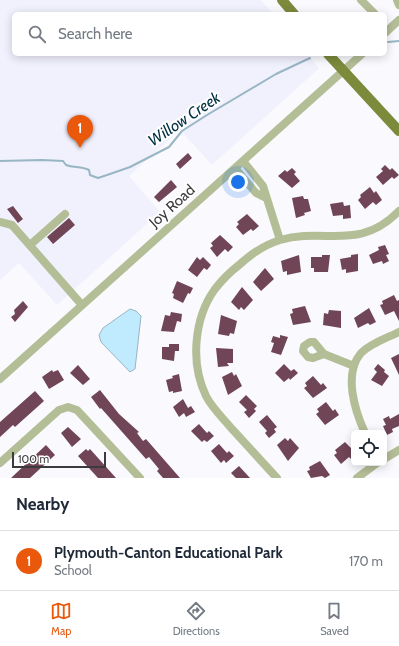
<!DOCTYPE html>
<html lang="en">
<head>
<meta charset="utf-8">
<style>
	:root { --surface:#fff; --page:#f6f6f7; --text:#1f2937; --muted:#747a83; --line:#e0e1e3; --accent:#ea580c }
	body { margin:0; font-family:Cabin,sans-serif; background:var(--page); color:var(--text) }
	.controls { position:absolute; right:12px; bottom:12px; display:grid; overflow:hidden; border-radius:6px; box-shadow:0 2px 10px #0003 }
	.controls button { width:36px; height:36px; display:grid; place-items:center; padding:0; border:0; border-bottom:1px solid var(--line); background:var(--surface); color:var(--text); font:20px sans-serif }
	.scale { position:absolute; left:12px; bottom:10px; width:94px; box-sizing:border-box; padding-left:4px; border:2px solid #3b3b3d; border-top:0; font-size:11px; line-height:14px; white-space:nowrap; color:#3b3b3d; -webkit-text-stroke:3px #fff; paint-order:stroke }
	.you { position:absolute; left:238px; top:182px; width:14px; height:14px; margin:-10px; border:3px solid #fff; border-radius:50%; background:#1a73e8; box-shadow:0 0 0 6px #1a73e833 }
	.badge { display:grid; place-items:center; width:26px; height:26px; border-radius:50%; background:var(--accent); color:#fff; font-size:13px; font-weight:700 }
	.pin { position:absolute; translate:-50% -33px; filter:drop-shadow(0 1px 2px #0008) }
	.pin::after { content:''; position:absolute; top:21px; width:14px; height:12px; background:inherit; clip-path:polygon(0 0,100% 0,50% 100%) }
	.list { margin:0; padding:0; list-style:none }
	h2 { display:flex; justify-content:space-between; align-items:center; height:52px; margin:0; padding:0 16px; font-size:17px }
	h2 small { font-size:13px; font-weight:400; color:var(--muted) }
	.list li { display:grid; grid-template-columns:26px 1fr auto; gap:12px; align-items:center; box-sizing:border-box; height:60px; padding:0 16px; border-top:1px solid var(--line) }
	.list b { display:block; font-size:15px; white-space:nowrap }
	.list p { margin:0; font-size:13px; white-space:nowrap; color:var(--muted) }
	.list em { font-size:13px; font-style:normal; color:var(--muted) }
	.icon { flex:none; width:22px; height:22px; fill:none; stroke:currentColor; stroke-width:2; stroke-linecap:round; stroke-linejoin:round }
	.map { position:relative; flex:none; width:399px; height:478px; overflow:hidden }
	.search { position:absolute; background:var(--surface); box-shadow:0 2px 10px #0003; left:12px; right:12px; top:12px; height:44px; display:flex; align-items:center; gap:10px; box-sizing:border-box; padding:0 14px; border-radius:6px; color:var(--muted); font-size:15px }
	.sheet { height:112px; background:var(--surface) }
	nav { display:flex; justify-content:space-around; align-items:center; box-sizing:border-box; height:56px; border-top:1px solid var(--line); background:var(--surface); font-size:11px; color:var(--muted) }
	nav a { display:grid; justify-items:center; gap:2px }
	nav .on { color:var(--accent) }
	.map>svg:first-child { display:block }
</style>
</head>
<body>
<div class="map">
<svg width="399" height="478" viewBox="0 0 399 478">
	<rect width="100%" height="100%" fill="#f9f9fe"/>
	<path fill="#f1f0fd" d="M0,0H261L273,14H14V54H307L319,68L327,61L212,165L180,130L129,176L160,212L57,305L19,263L0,280Z"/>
	<path fill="#c0eafd" stroke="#98b6c3" d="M130,309L136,311L141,316L135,369L130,372L101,342L99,335L103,328Z"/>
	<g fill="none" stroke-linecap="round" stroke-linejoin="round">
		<path stroke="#98b6c3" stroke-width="2" d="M388,42L399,41
			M0,161L42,160L63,161L66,165C74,168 81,166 89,170L90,175L98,178L110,174L130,167L169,147L182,131L207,115L276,74L310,58"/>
	</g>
	<path fill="#704556" d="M188,153L192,158L180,169L176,164Z
		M385,165L390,170L392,168L399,175L394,179L392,177L383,185L376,177L383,171L381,169Z
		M292,168L296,172L294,174L300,181L292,188L278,176L285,170L287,172Z
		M171,180L177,187L159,202L154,197Z
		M370,187L374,193L376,191L382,200L376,205L373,202L365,209L358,200L361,197L360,195Z
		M303,196L304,199H308L311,211L304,213L305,215L296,218L292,198Z
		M343,202L344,206L350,205L351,218L343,219V215L333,216L330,204Z
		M13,206L23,219L18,223L7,209Z
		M247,214L259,226L253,231L251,229L243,235L236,227L239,224L237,222Z
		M69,218L75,225L53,244L47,237Z
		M220,235L233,247L228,252L225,249L217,257L210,248L213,246L211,243Z
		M385,245L389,254L386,255L389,261L383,264L382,261L373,264L369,255L379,250L378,247Z
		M358,254V271L346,273V269L342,270L340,259L351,257V255Z
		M299,255L301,272L287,275V271L283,272L281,261Z
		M322,255H330L328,272H314V268H311V257H322Z
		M197,257L200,260L203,257L211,265L207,270L204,268L197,277L188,270Z
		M265,268L274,279L261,291L253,282Z
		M177,281L193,288L190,294L188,293L183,303L173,298L174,294L172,293Z
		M242,287L253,300L244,310L241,307L239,310L231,302Z
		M394,295L397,301L399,300V321L394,311L385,315L380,305L383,304L382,301Z
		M23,301L28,307L15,322L11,317L15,314L14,310Z
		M305,306L311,322L293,325L290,314L293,313L292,309Z
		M369,308L376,322L370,325L368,323L358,328L354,318Z
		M329,310L341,311V328L323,325L324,313L328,314Z
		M171,312L182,314L181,322L177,321L174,332L161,331L165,315L170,316Z
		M221,315L237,321L234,334L230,333L229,336L218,334Z
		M280,335L288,337L281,355L271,352L274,343L271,342L273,336L280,338Z
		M169,344H179V351H175L174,361L162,359V347H169Z
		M216,348L233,349V363H227L229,366L218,367Z
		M399,354V375L391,358Z
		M284,364L291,371L294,369L298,373L290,380L289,378L284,382L275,373Z
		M378,364L385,370L384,372L389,376L382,386L371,380L377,372L374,369Z
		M78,365L90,379L83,385L70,373Z
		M52,370L53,372L58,370L64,380L49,389L42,377Z
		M232,372L234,376L236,374L242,386L228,395L222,377Z
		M179,374L182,391L173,393V391L169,392L166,380L173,378L172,376Z
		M313,376L321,385L323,383L327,388L313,398L304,388L307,386L305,383Z
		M100,390L119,414L139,432L137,433L143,441L146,439L180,478H163L157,471L159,469L149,457L146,459L101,408L100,409L91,397Z
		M35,391L44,401L15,427L13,425L0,437V422Z
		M246,395L257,406L254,409L256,411L249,418L244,412L247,410L239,402Z
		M183,399L188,408L191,406L195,412L186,417L184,413L179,417L173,407Z
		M326,402L333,411L335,409L339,415L325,425L316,414L319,412L317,409Z
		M399,414V426L392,429L393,432L387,435L383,426L386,425L383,419L389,416L390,419Z
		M267,415L277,427L274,429L276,432L269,438L265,433L267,431L259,422Z
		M199,424L207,433L209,431L214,436L207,442L204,440L202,442L191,431Z
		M68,427L81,439L72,447L61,433Z
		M285,438L288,441L290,438L299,448L288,461L277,445Z
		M345,442L354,451V457L351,459L349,457L341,464L334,455L337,453L335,450Z
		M219,444L227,453L229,451L234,456L226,463L224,460L221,463L211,451Z
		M46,445L55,455L30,478H11Z
		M86,449L88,451L90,449L116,478H98L78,456Z
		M320,461L330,475L325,478L322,476L311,478L307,471L310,470L309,467Z
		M239,466L250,478H236L231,473Z"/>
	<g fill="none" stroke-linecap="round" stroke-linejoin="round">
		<path stroke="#b4be96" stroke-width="8" d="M361,0L375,14
			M397,0L399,5
			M385,33L399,20
			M243,161L263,186L280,240
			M235,168L256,193L266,198
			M0,222L12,225L82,305
			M30,245L65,214
			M324,354L314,342H310L304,346L303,351L308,357L313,358L324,354L354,366
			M0,379L362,54
			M365,433C355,411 343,374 361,353C371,343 387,338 399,332
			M384,459L399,450
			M0,463L59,410L68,407L77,410L140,478
			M277,478C262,462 247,445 232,429C223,418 212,408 206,396C190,363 194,318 215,289C222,280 230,272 239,265C251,254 264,245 280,240C325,227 359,252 399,211
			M357,478L377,463"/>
		<path stroke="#7c8a3c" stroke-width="10" d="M282,0L294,14
			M328,54L399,131"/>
	</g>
	<g text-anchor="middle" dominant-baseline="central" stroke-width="4" stroke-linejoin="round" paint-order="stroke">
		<g font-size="15" fill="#3b3b3d" stroke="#fff">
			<text transform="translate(172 206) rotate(-42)">Joy Road</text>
		</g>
		<g font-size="16" font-style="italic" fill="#013141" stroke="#fff">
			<text transform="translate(184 119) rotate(-34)">Willow Creek</text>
		</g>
	</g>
</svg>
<div class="controls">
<button><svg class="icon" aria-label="locate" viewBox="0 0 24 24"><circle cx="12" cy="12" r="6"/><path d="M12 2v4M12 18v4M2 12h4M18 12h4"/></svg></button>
</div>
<div class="scale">100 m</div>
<div class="you"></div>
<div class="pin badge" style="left:80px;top:148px">1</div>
<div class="search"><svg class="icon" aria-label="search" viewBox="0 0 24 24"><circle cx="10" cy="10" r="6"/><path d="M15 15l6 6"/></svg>Search here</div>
</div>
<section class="sheet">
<h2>Nearby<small></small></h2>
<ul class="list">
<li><span class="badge">1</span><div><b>Plymouth-Canton Educational Park</b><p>School</p></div><em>170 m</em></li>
</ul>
</section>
<nav>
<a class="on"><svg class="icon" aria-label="map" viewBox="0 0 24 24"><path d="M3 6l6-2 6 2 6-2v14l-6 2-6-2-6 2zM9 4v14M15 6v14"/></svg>Map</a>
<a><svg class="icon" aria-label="directions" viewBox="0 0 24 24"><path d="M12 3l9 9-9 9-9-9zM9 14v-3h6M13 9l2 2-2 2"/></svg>Directions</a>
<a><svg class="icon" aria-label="saved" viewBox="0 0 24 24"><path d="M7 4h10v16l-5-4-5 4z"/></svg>Saved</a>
</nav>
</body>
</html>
